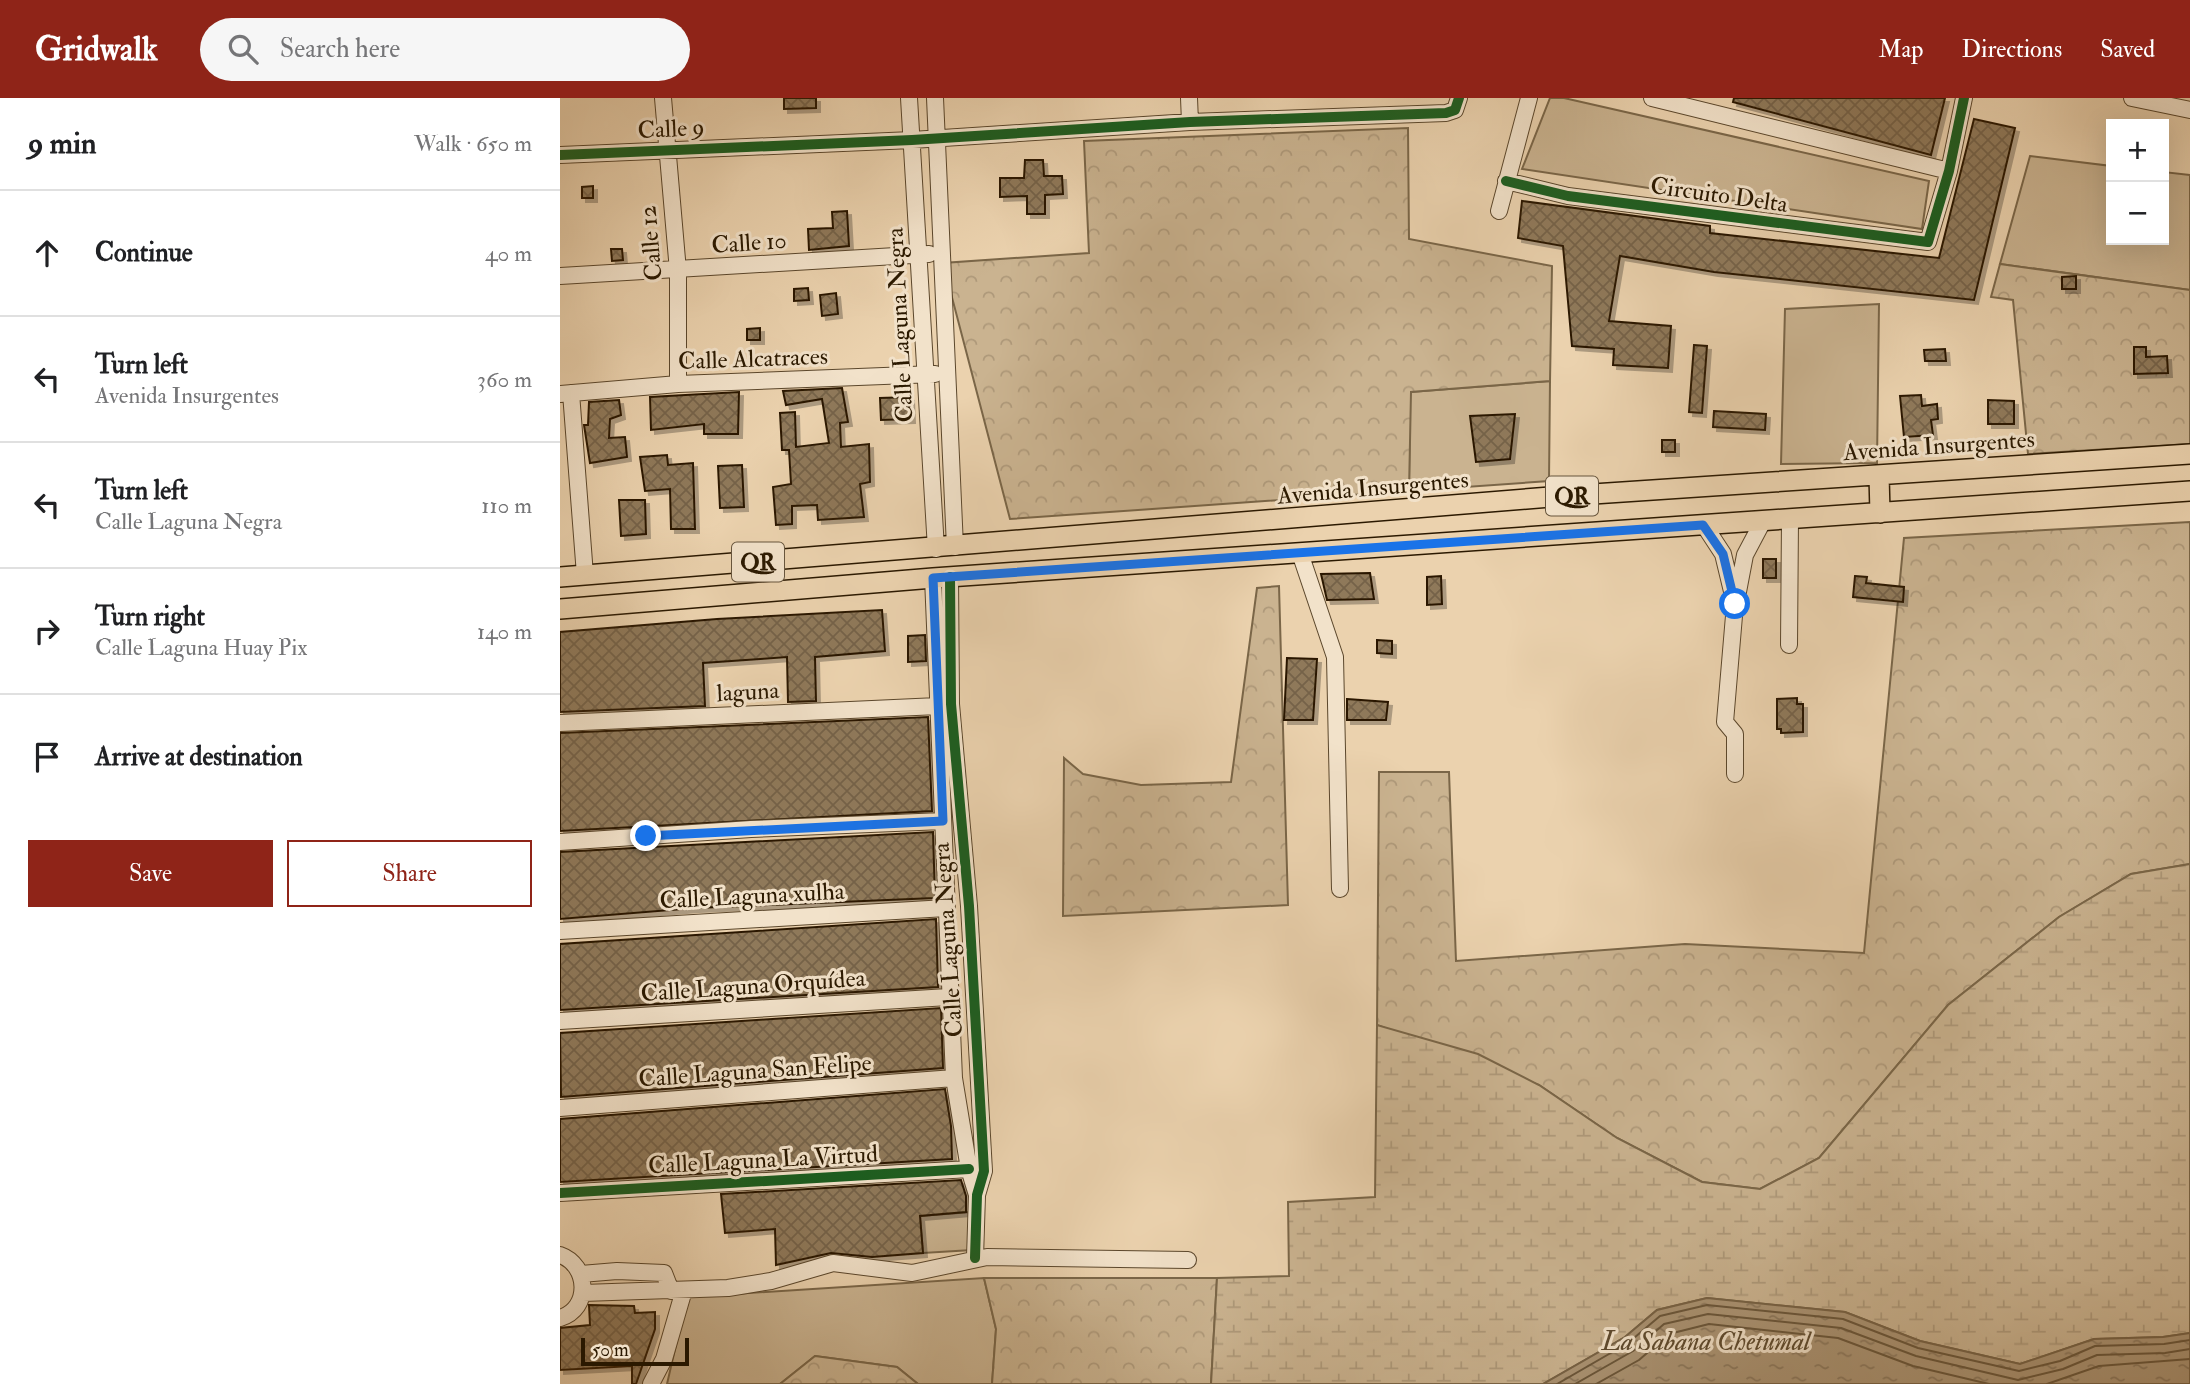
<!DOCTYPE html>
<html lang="en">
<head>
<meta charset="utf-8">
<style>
	:root { --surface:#fff; --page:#f6f6f6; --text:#202124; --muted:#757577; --line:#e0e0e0; --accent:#8f2418 }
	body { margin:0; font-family:"IM FELL Double Pica",serif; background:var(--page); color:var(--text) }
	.controls { position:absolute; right:21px; top:21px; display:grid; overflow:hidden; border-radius:0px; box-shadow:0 7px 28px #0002 }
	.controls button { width:63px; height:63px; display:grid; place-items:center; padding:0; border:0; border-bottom:2px solid var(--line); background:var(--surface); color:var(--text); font:35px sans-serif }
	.scale { position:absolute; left:21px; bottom:18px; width:108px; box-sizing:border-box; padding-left:7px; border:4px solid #2b1900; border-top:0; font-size:19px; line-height:24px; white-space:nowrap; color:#2b1900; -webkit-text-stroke:5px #f2e2ca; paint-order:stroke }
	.stop { position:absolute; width:21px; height:21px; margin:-16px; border:5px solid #1a73e8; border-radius:50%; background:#fff }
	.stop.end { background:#1a73e8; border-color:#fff; box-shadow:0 2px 7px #0008 }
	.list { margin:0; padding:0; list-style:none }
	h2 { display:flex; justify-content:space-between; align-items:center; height:91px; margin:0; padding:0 28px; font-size:30px }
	h2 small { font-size:23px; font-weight:400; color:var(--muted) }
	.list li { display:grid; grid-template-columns:46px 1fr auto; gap:21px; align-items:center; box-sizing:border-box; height:126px; padding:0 28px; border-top:2px solid var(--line) }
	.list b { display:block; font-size:26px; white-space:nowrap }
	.list p { margin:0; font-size:23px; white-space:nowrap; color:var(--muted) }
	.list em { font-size:23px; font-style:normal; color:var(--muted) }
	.actions { display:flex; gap:14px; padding:21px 28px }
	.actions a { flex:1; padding:16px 0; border:2px solid var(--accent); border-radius:0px; text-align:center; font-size:24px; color:var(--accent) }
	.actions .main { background:var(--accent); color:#fff }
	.icon { flex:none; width:38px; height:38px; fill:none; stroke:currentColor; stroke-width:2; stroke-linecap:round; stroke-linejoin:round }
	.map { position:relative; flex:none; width:1630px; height:1286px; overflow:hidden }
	header { display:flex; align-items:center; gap:42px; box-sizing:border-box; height:98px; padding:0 35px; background:var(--accent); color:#fff }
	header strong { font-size:33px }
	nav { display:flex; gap:38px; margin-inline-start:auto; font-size:24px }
	.search { width:490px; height:63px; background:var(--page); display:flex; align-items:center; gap:18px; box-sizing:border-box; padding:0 24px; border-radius:38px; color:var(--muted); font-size:26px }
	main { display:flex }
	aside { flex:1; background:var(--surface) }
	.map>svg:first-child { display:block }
</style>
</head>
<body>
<header>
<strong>Gridwalk</strong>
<div class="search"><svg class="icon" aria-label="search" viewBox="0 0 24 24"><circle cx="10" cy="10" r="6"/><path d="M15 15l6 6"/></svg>Search here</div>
<nav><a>Map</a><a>Directions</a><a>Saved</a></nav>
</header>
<main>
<aside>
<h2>9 min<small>Walk · 650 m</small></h2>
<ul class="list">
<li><svg class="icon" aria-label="ahead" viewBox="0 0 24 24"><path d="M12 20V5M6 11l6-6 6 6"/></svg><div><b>Continue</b></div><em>40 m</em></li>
<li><svg class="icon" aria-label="left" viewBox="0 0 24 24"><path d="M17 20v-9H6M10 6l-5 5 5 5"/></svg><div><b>Turn left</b><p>Avenida Insurgentes</p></div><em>360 m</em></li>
<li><svg class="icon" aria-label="left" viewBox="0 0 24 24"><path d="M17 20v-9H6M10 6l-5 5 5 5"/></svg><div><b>Turn left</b><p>Calle Laguna Negra</p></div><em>110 m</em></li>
<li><svg class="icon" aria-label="right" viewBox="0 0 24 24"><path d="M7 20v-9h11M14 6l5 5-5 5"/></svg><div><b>Turn right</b><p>Calle Laguna Huay Pix</p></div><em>140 m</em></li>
<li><svg class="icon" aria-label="arrive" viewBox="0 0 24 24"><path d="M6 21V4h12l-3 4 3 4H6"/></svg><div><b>Arrive at destination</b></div></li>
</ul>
<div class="actions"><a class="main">Save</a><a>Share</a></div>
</aside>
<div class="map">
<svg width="1630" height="1286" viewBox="0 0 1630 1286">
	<defs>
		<pattern id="forest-crowns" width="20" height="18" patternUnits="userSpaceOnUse" patternTransform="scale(1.75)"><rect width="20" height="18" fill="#cab390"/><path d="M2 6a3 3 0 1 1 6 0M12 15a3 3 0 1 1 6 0" fill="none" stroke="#ae997a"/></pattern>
		<pattern id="wetland-marsh" width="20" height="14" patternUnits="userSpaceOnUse" patternTransform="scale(1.75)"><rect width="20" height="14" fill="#cab390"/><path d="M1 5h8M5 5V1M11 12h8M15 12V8" fill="none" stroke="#ae997a"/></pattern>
		<pattern id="water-ripples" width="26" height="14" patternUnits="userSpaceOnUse" patternTransform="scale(1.75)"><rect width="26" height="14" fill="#aa9373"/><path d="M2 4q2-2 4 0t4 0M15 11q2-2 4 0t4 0" fill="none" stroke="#8b775c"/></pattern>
		<pattern id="building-cross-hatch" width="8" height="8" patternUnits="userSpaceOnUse" patternTransform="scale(1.75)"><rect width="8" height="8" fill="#8f795a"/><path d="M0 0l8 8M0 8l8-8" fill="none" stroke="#756248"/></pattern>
		<filter id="shadow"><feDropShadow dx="4" dy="4" stdDeviation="0" flood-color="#0004"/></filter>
	</defs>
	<rect width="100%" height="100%" fill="#ebd2ae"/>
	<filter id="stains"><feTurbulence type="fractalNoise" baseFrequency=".00286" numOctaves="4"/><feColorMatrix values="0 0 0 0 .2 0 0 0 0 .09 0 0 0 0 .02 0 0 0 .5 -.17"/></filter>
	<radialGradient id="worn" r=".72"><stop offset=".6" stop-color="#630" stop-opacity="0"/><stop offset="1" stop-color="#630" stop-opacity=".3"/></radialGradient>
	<path fill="#cab390" stroke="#7a6648" stroke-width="2" d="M990,0H1004L1369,83L1362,131L962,71Z
		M1470,58L1551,68V142H1604V74L1630,77V192L1440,166Z
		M1319,206L1317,365L1221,366L1225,211Z
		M990,283L989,383L849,393L850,294Z
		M411,1114L412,1152L363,1155L360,1118Z
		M424,1180L436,1231L432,1286H358L337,1269L255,1258L220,1286H107L127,1199Z"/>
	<path fill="url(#forest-crowns)" stroke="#7a6648" stroke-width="2" d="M848,30L849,141L992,168L990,283L851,294L849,393L450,421L383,165L529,155L524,43Z
		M1440,166L1630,192V346L1468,356L1453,202L1431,199Z
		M1630,424V766L1571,776L1499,819L1388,907L1259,1060L1200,1091L1142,1084L1057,1040L979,987L817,927L819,674H889L896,863L1125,846L1304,855L1344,440Z
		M719,488L728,807L503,818L504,660L523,676L581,687L671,684L697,490Z
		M424,1180H657L651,1286H432L436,1231Z
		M255,1258L337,1269L358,1286H220Z"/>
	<path fill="url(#wetland-marsh)" stroke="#7a6648" stroke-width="2" d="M1630,766V1235L1603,1239L1534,1241L1460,1266L1360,1243L1285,1214L1147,1200L1097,1212L1065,1239L983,1286H651L657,1180L729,1178L728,1104L815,1099L817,927L918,956L979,987L1057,1040L1142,1084L1200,1091L1259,1060L1388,907L1499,819L1571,776Z"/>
	<path fill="url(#water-ripples)" stroke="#776245" stroke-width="2" d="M1147,1200L1285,1214L1360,1243L1460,1266L1534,1241L1603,1239L1630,1235V1286H983L1065,1239L1097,1212Z"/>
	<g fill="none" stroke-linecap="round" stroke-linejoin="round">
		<path stroke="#6a563a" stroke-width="2" d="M997,1286L1068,1245L1100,1218L1147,1207L1283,1221L1358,1250L1459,1273L1500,1263L1535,1248L1604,1246L1630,1242
			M1015,1286L1073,1253L1104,1226L1148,1216L1281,1230L1356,1258L1458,1282L1503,1271L1537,1257L1605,1255L1630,1251
			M1036,1286L1079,1262L1109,1236L1149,1226L1278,1240L1353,1268L1429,1286
			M1487,1286L1539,1268L1630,1261"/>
	</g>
	<path fill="url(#building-cross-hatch)" stroke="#2b1900" stroke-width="2" filter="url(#shadow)" d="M224,0H256V10L224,11Z
		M1174,0H1385L1371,57L1173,4Z
		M1414,21L1455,30L1414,202L1154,174L1060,158L1049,223L1111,228L1108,270L1053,267L1054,251L1012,248L1003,148L958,140L962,103L1150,128V135L1379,160Z
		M465,62H483L484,78H502L503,96L485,97V116H467V98L440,99V80H464Z
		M33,88V100H22V89Z
		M287,113L289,148L249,152L248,131L273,130L272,114Z
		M51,151H62L63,162L52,163Z
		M1516,178V191H1502V179Z
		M248,190L249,202L234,203V191Z
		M276,195L278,216L262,218L260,197Z
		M200,230V242H187V231Z
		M1134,247L1147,248L1142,315L1129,314Z
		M1574,249H1586V259L1607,258L1608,275L1574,276Z
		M1385,251L1386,263H1365L1364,252Z
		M282,290L288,324L280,325L281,349L309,346L310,384L300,386L304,419L258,422L257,407L232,408V426L216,427L213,389L231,386L229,352H222L220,315L235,314L236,349L269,345L262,301L226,307L223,293Z
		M179,294L178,336H144V326L91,332L90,299Z
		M1361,297L1362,308L1377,306L1378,321L1371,322L1373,337L1344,339L1340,298Z
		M350,299L351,321L321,322L320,300Z
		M59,302L61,317L50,321L49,340L65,339L67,359L30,365L24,327H28L29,304Z
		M1428,302L1454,303V326H1428Z
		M1154,313L1206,316L1205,332L1153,329Z
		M955,316L950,361L916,364L910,318Z
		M1102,342H1115V354H1102Z
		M107,357L108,367L133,365L135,431H111L110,391L85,393L80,359Z
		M182,367L184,409L160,410L158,368Z
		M59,402H85L86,436L61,438Z
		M1203,461H1216V480H1203Z
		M810,475L814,501L767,502L761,476Z
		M881,478L882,506L867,507V479Z
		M1295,478L1307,479L1306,485L1344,489L1343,504L1293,499Z
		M322,512L325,553L255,559L256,603L228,604L227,559L143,565L145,608L0,614V534L157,521Z
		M365,537L366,563L348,564V538Z
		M817,542L832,543V556L817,555Z
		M727,560L757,561L753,622H724Z
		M1237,600V606H1243V634L1221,635V631H1217V601Z
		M787,601L828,604L826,622H787Z
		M368,619L372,713L0,733V635Z
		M373,734L375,800L135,810L0,821V754Z
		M376,821L378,889L0,912V846Z
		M381,910L383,970L1,999L0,935Z
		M385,991L391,1028L392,1061L0,1084V1021Z
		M401,1082L406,1098V1114L360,1118L363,1155L312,1159L271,1155L216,1167L215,1131L165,1135L161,1096Z
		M29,1207L74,1208L75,1215L95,1214V1231L76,1286H72V1268L0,1272V1230L30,1227Z"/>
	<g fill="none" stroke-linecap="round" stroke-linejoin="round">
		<g stroke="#5b472c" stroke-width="18">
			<path id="minor" d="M103,0L118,173V286
				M349,0L376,451
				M375,0L395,449
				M629,0L630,24
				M1092,0L1389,73
				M1572,0L1630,12
				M0,57L352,42L630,24L886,15L895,12L899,0
				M946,83L1008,98L1368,144L1389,73L1404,0
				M939,113L969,0
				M0,178L369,156
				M11,295L25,477
				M0,296L118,286L375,276
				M1144,427L1163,456L1175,506L1165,624L1175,636V676
				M740,455L775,559L780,791
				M390,479L391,606L409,808L424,1073L417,1097L415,1160
				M373,480L394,980L409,1071L417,1097
				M1177,499L1185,457L1203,423
				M1229,547L1230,421
				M0,625L378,608
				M0,744L191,731L383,723
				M0,833L386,810
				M0,923L388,899
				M0,1010L394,980
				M0,1095L409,1071
				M0,1157C29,1167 31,1211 0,1220
				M21,1176L57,1173L104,1175L111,1193
				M23,1195L168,1190L211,1183L273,1165L352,1175L427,1159L628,1162
				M91,1286L104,1261L124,1192"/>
		</g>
		<g stroke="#2b1900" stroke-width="22">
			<path id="major" d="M1319,377L1320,415
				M0,479L1003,398L1630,356
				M0,511L373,480L1630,393"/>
		</g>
		<use href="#minor" stroke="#f2e2ca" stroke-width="16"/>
		<use href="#major" stroke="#ebd2ae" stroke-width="19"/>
		<g stroke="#f2e2ca" stroke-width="15">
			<path id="cycleway" d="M0,57L352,42L630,24L886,15L895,12L899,0
				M946,83L1008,98L1368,144L1389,73L1404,0
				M390,479L391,606L409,808L424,1073L417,1097L415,1160
				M0,1095L409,1071"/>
		</g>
		<use href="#cycleway" stroke="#1b5e20" stroke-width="10"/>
	</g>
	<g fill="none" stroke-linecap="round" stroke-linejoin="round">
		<path stroke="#1a73e8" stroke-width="9" d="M86,738L383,723L373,480L1143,427L1163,456L1175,506"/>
	</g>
	<g text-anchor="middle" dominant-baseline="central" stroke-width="6" stroke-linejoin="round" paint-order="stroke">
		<g fill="#f2e2ca" stroke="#67553d" stroke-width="2">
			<rect x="986" y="378.5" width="52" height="39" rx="5"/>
			<rect x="172" y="444.5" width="52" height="39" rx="5"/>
		</g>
		<g font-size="23" font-weight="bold" fill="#2b1900">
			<text x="1012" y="398">QR</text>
			<text x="198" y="464">QR</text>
		</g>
		<g font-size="24" fill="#2b1900" stroke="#f2e2ca">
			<text transform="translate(111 31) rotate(-3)">Calle 9</text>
			<text transform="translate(1159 97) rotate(8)">Circuito Delta</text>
			<text transform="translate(91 145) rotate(-95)">Calle 12</text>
			<text transform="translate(189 145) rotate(-4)">Calle 10</text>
			<text transform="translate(340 227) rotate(-93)">Calle Laguna Negra</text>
			<text transform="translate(193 261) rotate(-2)">Calle Alcatraces</text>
			<text transform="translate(1379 348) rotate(-4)">Avenida Insurgentes</text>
			<text transform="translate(813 390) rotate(-5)">Avenida Insurgentes</text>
			<text transform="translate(188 594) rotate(-3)">laguna</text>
			<text transform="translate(192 798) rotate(-3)">Calle Laguna xulha</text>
			<text transform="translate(388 842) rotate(-94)">Calle Laguna Negra</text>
			<text transform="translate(193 888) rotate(-4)">Calle Laguna Orquídea</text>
			<text transform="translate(195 973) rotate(-4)">Calle Laguna San Felipe</text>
			<text transform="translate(203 1062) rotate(-3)">Calle Laguna La Virtud</text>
		</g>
		<g font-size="26" font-style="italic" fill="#5e4a2e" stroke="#f2e2ca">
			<text x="1146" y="1244">La Sabana Chetumal</text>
		</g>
	</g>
	<rect width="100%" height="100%" filter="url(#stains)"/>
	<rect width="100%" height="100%" fill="url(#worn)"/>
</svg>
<div class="controls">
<button>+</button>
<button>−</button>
</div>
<div class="scale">50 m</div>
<div class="stop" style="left:1175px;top:506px"></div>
<div class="stop end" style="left:86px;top:738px"></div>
</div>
</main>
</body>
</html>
